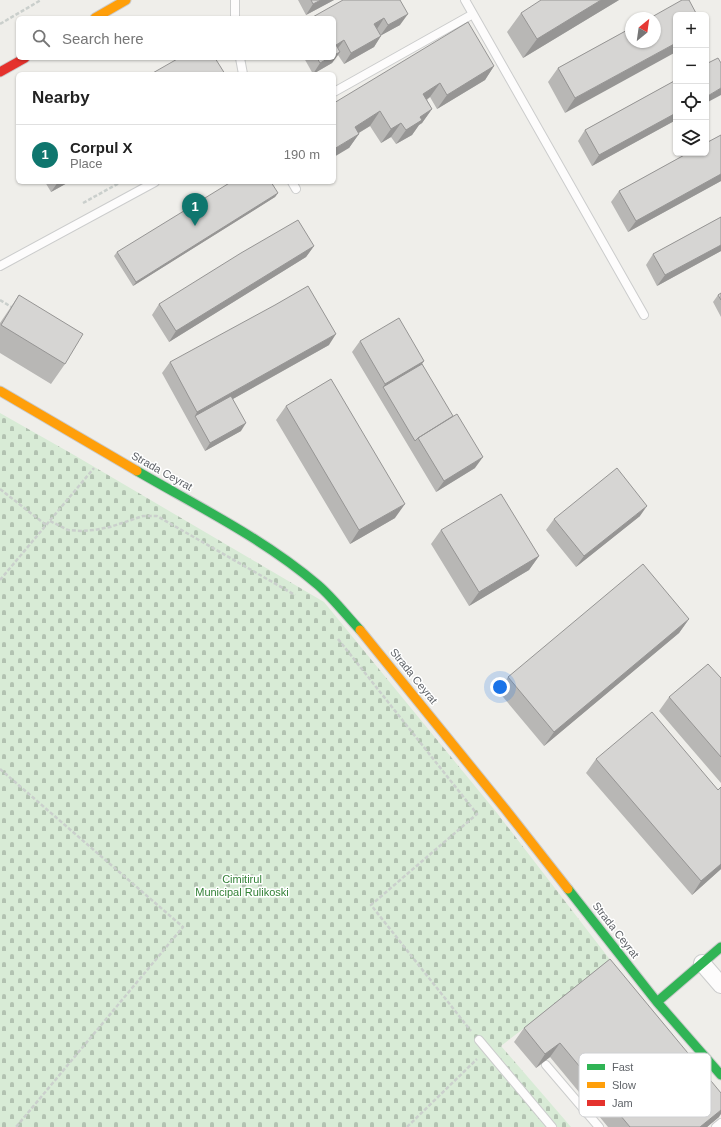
<!DOCTYPE html>
<html lang="en">
<head>
<meta charset="utf-8">
<style>
	:root { --surface:#fff; --page:#f6f6f6; --text:#222; --muted:#767676; --line:#e0e0e0; --accent:#0f766e }
	body { margin:0; font-family:Helvetica,sans-serif; background:var(--page); color:var(--text) }
	.controls { position:absolute; right:12px; top:12px; display:grid; overflow:hidden; border-radius:6px; box-shadow:0 1px 3px #0004 }
	.controls button { width:36px; height:36px; display:grid; place-items:center; padding:0; border:0; border-bottom:1px solid var(--line); background:var(--surface); color:var(--text); font:20px sans-serif }
	.compass { position:absolute; left:625px; top:12px; width:36px; height:36px; border-radius:50%; background:var(--surface); box-shadow:0 1px 3px #0004; rotate:29deg }
	.you { position:absolute; left:500px; top:687px; width:14px; height:14px; margin:-10px; border:3px solid #fff; border-radius:50%; background:#1a73e8; box-shadow:0 0 0 6px #1a73e833 }
	.badge { display:grid; place-items:center; width:26px; height:26px; border-radius:50%; background:var(--accent); color:#fff; font-size:13px; font-weight:700 }
	.pin { position:absolute; translate:-50% -33px; filter:drop-shadow(0 1px 2px #0008) }
	.pin::after { content:''; position:absolute; top:21px; width:14px; height:12px; background:inherit; clip-path:polygon(0 0,100% 0,50% 100%) }
	.list { margin:0; padding:0; list-style:none }
	h2 { display:flex; justify-content:space-between; align-items:center; height:52px; margin:0; padding:0 16px; font-size:17px }
	h2 small { font-size:13px; font-weight:400; color:var(--muted) }
	.list li { display:grid; grid-template-columns:26px 1fr auto; gap:12px; align-items:center; box-sizing:border-box; height:60px; padding:0 16px; border-top:1px solid var(--line) }
	.list b { display:block; font-size:15px; white-space:nowrap }
	.list p { margin:0; font-size:13px; white-space:nowrap; color:var(--muted) }
	.list em { font-size:13px; font-style:normal; color:var(--muted) }
	.icon { flex:none; width:22px; height:22px; fill:none; stroke:currentColor; stroke-width:2; stroke-linecap:round; stroke-linejoin:round }
	.map { position:relative; flex:none; width:721px; height:1127px; overflow:hidden }
	.search { position:absolute; background:var(--surface); box-shadow:0 1px 3px #0004; left:16px; top:16px; width:320px; height:44px; display:flex; align-items:center; gap:10px; box-sizing:border-box; padding:0 14px; border-radius:6px; color:var(--muted); font-size:15px }
	.panel { position:absolute; background:var(--surface); box-shadow:0 1px 3px #0004; left:16px; top:72px; width:320px; height:112px; border-radius:6px }
	.map>svg:first-child { display:block }
</style>
</head>
<body>
<div class="map">
<svg width="721" height="1127" viewBox="0 0 721 1127">
	<defs>
		<pattern id="cemetery-stones" width="16" height="16" patternUnits="userSpaceOnUse"><rect width="16" height="16" fill="#d8ebd6"/><path d="M2 7V4a2 2 0 0 1 4 0v3zM10 15v-3a2 2 0 0 1 4 0v3z" fill="#b2c2b1"/></pattern>
	</defs>
	<rect width="100%" height="100%" fill="#efeeea"/>
	<path fill="url(#cemetery-stones)" d="M0,413L74,455L324,602L497,813L611,961L501,1046L571,1127H0Z"/>
	<g fill="none" stroke-linecap="round" stroke-linejoin="round">
		<g stroke="#cbcccc" stroke-width="10">
			<path id="lane" d="M235,0V18
				M465,0L644,315
				M240,58L243,74
				M334,92L473,14
				M292,182L296,189
				M0,266L155,182
				M479,1040L552,1127
				M546,1065L599,1127
				M716,1127L721,1123"/>
		</g>
		<g stroke="#cbcccc" stroke-width="18">
			<path id="street" d="M702,963L721,985"/>
		</g>
		<g stroke="#cacacb" stroke-width="11">
			<path id="fast" d="M137,471C199,507 264,539 318,585C333,598 346,615 360,630
				M568,889L657,1002L721,1075
				M657,1002L721,947"/>
		</g>
		<g stroke="#cacacb" stroke-width="11">
			<path id="slow" d="M95,18L126,0
				M0,391L137,471
				M360,630L506,810L568,889"/>
		</g>
		<g stroke="#cacacb" stroke-width="11">
			<path id="jam" d="M0,72L25,58"/>
		</g>
		<path stroke="#cacfcc" stroke-width="2.5" stroke-dasharray="4 2" stroke-linecap="butt" d="M0,24L41,0
			M83,203L121,182
			M0,300L13,308
			M0,489L46,525
			M50,521L68,530L81,531L94,530L110,527L143,516H157L295,595
			M0,580L94,468
			M338,639L477,814L371,905L471,1031
			M0,769L183,927L16,1127
			M407,1127L477,1059"/>
		<use href="#lane" stroke="#fdfcfc" stroke-width="8"/>
		<use href="#street" stroke="#fdfcfc" stroke-width="16"/>
		<use href="#fast" stroke="#30b455" stroke-width="9"/>
		<use href="#slow" stroke="#ff9f0a" stroke-width="9"/>
		<use href="#jam" stroke="#e5322d" stroke-width="9"/>
	</g>
	<path fill="#b8b7b5" d="M298,0H334L306,15Z
		M343,0L400,25L381,35L374,47L344,64L338,55L332,63L313,74L304,58H334Z
		M619,0L523,58L507,32L521,13Z
		M631,28L565,113L548,82L558,68Z
		M494,66L485,80L437,109L430,97L427,100L432,109L422,123L419,125L412,135L396,144L391,137L381,143L370,126L359,133L349,148L334,103Z
		M676,80V120L592,166L578,141L585,130Z
		M721,135V181L628,232L611,202L619,191Z
		M45,182H69L51,192Z
		M278,193L275,197L133,286L114,256L117,252Z
		M721,217V251L657,286L646,265L653,254Z
		M314,246L306,257L169,342L152,315L159,304Z
		M721,293V317L713,302L718,295Z
		M19,295L65,364L51,384L0,353V323Z
		M360,341L424,361L422,364L475,468L436,492L352,352Z
		M329,345L233,399L241,431L205,451L162,373L170,362Z
		M286,406L395,518L350,544L276,420Z
		M640,516L576,567L546,530L554,519Z
		M441,530L539,556L529,570L469,606L431,544Z
		M689,619L679,633L544,746L498,691L508,677Z
		M721,678V783L659,711L669,697Z
		M596,759L718,790L721,869L692,895L586,773Z
		M610,959L719,1117L707,1127H608L550,1057L536,1068L514,1042L524,1028Z"/>
	<path fill="#969594" d="M321,0H334L306,15L313,4Z
		M601,0H619L523,58L537,39Z
		M408,14L400,25L380,36L388,25Z
		M384,18L377,29L374,24Z
		M381,36L374,47L344,64L351,53Z
		M344,40L336,51V45Z
		M676,43V52L565,113L575,98Z
		M340,52L332,63L313,74L320,63L329,58H334V55Z
		M494,66L485,80L437,109L447,95Z
		M440,83L430,97L413,108L423,94Z
		M721,88V95L706,103V97Z
		M432,109L422,123L419,125L412,135L396,144L406,130L420,117Z
		M380,111L370,126L345,141L355,127Z
		M676,113V120L592,166L599,155Z
		M401,123L391,137L381,143L391,129Z
		M359,134L349,148L334,157V149Z
		M721,174V181L628,232L636,221Z
		M58,182H69L51,192Z
		M278,193L275,197L133,286L136,282Z
		M721,245V251L657,286L665,275Z
		M314,246L306,257L169,342L176,331Z
		M336,334L329,345L197,419L195,416L197,412Z
		M424,361L416,372L383,387L385,384Z
		M246,423L241,431L205,451L210,443Z
		M483,457L475,468L436,492L444,481Z
		M405,504L395,518L350,544L359,530Z
		M647,506L640,516L576,567L584,556Z
		M539,556L529,570L469,606L479,592Z
		M689,619L679,633L544,746L554,732Z
		M721,864V869L692,895L701,881Z
		M560,1043L550,1057L536,1068L545,1054Z
		M721,1110V1114L719,1117L707,1127H700Z"/>
	<path fill="#d6d5d3" stroke="#969594" d="M311,0H321L313,4Z
		M343,0H400L408,14L388,25L384,18L374,24L381,36L351,53L344,40L336,45L340,52L334,55V18H311Z
		M541,0H601L537,39L521,13Z
		M682,0H689L697,15H676V43L575,98L558,68L631,28V42H655V18H650Z
		M468,22L494,66L447,95L440,83L423,94L432,109L420,117L422,120L406,130L401,123L391,129L380,111L355,127L359,134L334,149V103Z
		M179,58H215L225,74H151Z
		M317,58H329L320,63Z
		M718,58L721,63V88L706,97V64Z
		M676,80V113L599,155L585,130Z
		M721,135V174L636,221L619,191L688,153H706V143Z
		M231,182H271L278,193L136,282L117,252Z
		M721,217V245L665,275L653,254Z
		M298,220L314,246L176,331L159,304L241,253Z
		M308,286L336,334L197,412L170,362L275,305Z
		M721,293V300L718,295Z
		M19,295L83,334L65,364L1,325Z
		M399,318L424,361L385,384L360,341Z
		M422,364L453,416L418,438L415,441L383,387Z
		M331,379L405,504L359,530L286,406Z
		M231,396L246,423L210,443L195,416Z
		M457,414L483,457L444,481L418,438Z
		M617,468L647,506L584,556L554,519Z
		M501,494L539,556L479,592L441,530Z
		M643,564L689,619L554,732L508,677Z
		M708,664L721,678V757L669,697Z
		M652,712L718,790L721,787V864L701,881L596,759Z
		M610,959L721,1093V1110L700,1127H630L560,1043L545,1054L524,1028Z"/>
	<g text-anchor="middle" dominant-baseline="central" stroke-width="3" stroke-linejoin="round" paint-order="stroke">
		<g font-size="11" fill="#5f6368" stroke="#fff">
			<text transform="translate(162 471) rotate(29)">Strada Ceyrat</text>
			<text transform="translate(414 676) rotate(51)">Strada Ceyrat</text>
			<text transform="translate(616 930) rotate(52)">Strada Ceyrat</text>
		</g>
		<g font-size="11" fill="#348238" stroke="#fff">
			<text x="242" y="879">Cimitirul<tspan x="242" dy="13">Municipal Rulikoski</tspan></text>
		</g>
	</g>
	<rect x="579" y="1053" width="132" height="64" rx="6" fill="#fff" stroke="#cfd0d2" stroke-width="1"/>
	<rect x="587" y="1064" width="18" height="6" fill="#30b455"/>
	<rect x="587" y="1082" width="18" height="6" fill="#ff9f0a"/>
	<rect x="587" y="1100" width="18" height="6" fill="#e5322d"/>
	<g font-size="11" fill="#5f6368">
		<text x="612" y="1071">Fast</text>
		<text x="612" y="1089">Slow</text>
		<text x="612" y="1107">Jam</text>
	</g>
</svg>
<div class="controls">
<button>+</button>
<button>−</button>
<button><svg class="icon" aria-label="locate" viewBox="0 0 24 24"><circle cx="12" cy="12" r="6"/><path d="M12 2v4M12 18v4M2 12h4M18 12h4"/></svg></button>
<button><svg class="icon" aria-label="layers" viewBox="0 0 24 24"><path d="M12 4l9 5-9 5-9-5zM3 14l9 5 9-5"/></svg></button>
</div>
<svg class="compass" viewBox="-18 -18 36 36"><path d="M0-13l5 13h-10z" fill="#e53935"/><path d="M0 13l5-13h-10z" fill="#767676"/></svg>
<div class="you"></div>
<div class="pin badge" style="left:195px;top:226px">1</div>
<div class="search"><svg class="icon" aria-label="search" viewBox="0 0 24 24"><circle cx="10" cy="10" r="6"/><path d="M15 15l6 6"/></svg>Search here</div>
<section class="panel">
<h2>Nearby<small></small></h2>
<ul class="list">
<li><span class="badge">1</span><div><b>Corpul X</b><p>Place</p></div><em>190 m</em></li>
</ul>
</section>
</div>
</body>
</html>
